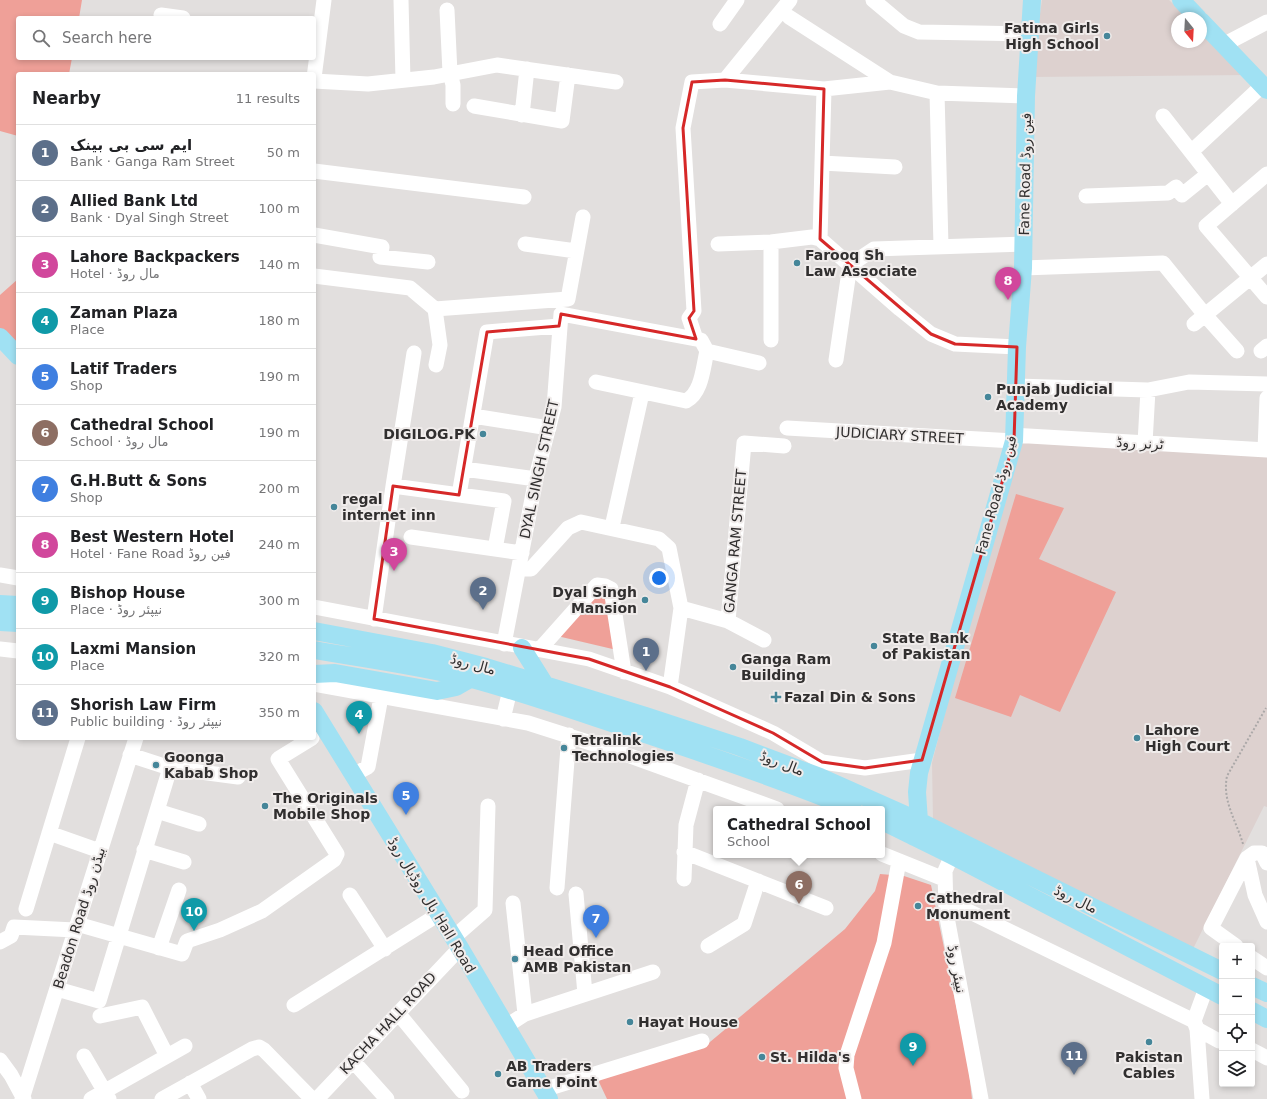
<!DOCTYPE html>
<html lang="en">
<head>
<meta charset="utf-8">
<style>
	:root { --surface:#fff; --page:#f2f2f2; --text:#202124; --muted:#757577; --line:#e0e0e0; --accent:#458699 }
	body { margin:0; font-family:"DejaVu Sans","Noto Naskh Arabic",sans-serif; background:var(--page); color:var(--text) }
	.controls { position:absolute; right:12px; bottom:12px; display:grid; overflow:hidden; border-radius:4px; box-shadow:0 2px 6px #0003 }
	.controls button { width:36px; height:36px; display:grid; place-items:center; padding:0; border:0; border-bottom:1px solid var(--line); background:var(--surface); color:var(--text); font:20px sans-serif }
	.compass { position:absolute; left:1171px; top:12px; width:36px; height:36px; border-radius:50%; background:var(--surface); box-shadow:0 2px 6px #0003; rotate:162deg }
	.you { position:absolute; left:659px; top:578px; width:14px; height:14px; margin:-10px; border:3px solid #fff; border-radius:50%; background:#1a73e8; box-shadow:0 0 0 6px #1a73e833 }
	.badge { display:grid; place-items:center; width:26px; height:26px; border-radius:50%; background:var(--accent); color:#fff; font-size:13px; font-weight:700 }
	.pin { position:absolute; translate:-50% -33px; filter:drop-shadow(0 1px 2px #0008) }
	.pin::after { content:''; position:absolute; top:21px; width:14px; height:12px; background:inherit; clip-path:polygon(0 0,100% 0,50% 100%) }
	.popup { position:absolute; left:713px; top:806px; width:172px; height:52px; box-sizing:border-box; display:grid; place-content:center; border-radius:4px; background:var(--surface); filter:drop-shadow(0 1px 3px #0005); font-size:13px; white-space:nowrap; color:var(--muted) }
	.popup b { font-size:15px; color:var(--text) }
	.popup::after { content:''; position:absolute; left:50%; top:100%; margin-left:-8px; border:8px solid transparent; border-top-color:var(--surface) }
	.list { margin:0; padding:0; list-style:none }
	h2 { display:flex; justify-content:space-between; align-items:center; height:52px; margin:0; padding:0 16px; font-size:17px }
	h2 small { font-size:13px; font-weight:400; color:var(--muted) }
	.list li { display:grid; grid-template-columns:26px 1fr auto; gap:12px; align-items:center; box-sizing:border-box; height:56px; padding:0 16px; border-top:1px solid var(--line) }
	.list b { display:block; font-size:15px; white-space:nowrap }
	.list p { margin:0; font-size:13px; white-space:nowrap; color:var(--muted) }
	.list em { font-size:13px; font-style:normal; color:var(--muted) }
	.icon { flex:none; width:22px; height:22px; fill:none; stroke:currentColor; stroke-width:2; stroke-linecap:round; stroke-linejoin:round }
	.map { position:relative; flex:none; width:1267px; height:1099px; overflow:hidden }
	.search { position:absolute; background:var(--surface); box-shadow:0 2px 6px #0003; left:16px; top:16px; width:300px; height:44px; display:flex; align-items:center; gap:10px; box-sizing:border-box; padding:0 14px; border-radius:4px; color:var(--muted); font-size:15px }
	.panel { position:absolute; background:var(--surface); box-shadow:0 2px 6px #0003; left:16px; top:72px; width:300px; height:668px; border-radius:4px }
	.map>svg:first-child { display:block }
</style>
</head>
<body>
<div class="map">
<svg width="1267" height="1099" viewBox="0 0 1267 1099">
	<rect width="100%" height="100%" fill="#e2dfde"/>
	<path fill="#ddd1cf" d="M1042,0H1169L1188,18H1177V42H1201V30L1248,75L1031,77Z
		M1014,441L1267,450V807L1264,806L1190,955L933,820L932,763Z"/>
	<path fill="#efa098" d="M0,0H82L79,18H18V58H72L69,74H18V136L0,131Z
		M18,279V356L0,337V295Z
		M1016,494L1064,508L1039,559L1116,592L1060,712L1020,695L1011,717L955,698Z
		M605,586L621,651L553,635Z
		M880,874L904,876L931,885L968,1063L972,1099H607L599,1082L600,1079L704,1047L845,929L875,891Z"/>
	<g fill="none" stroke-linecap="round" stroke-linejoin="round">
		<path stroke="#aba8a8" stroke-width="2" stroke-dasharray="2 2" stroke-linecap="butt" d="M1243,844C1236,820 1222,801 1227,776L1266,708"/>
		<path stroke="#fff" stroke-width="15" d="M401,0L403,80
			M873,0L904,26L919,32L1029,34
			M447,10L450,73L453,85V104
			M161,15L183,18
			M789,17L890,82
			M720,24L737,0
			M1223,45L1267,22
			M314,78L324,0
			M725,80L790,0
			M314,81L368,84L434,77L497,65L616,82
			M937,93L941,246
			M474,106L562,121L568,75
			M522,115L527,69
			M1163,116L1232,204
			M1191,152L1263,85
			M822,163L895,167
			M314,171L524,197
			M1267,174L1206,226L1267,297
			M1086,196L1168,193L1176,187L1182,195L1208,174
			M314,235L382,247L380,257L428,262
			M820,239L824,89
			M771,242V340
			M525,244L576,251
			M718,244L771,242L812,237L820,239L900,309L931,334L955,344L1017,347
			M1023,268L1163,263L1205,315L1237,351
			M314,276L410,288L435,309L568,299L583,217
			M435,309L440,345L436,365
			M1194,324L1267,264
			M696,339L689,318L694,311L683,128L692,82L725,80L824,89L890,82L937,93L1026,96
			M707,351L759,363
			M1261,351L1267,346
			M836,360L850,265L874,249L1023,244
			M1016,386L1148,390L1189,382L1267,384
			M473,416L549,428
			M787,428L1014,441
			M1013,435L1267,450
			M1145,443L1148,390
			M1265,450L1267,398
			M464,469L536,479
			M393,486L414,353
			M459,495L487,332L559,326
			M612,527L642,393
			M411,537L522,553
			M519,568L531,569L568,528L581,522L659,539L669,548L681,608
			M0,575L18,578
			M314,607L589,659L670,687L773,733L822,762L865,768L922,760
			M374,619L393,486L504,501L495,549
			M728,621L764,640
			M504,644L537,473L554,407L561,314L701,340L707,351C703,367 702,393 686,401L596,382
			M0,649L18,651
			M540,649L597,585L605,586L611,589L624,672
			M314,684L528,723L619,752L777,809
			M670,687L681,608L728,621L744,443L784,446
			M503,719L510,690
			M170,768L238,777
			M353,775L368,767L381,697
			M157,811L199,824
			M49,833L100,851
			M956,846L945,871L946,912L981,1099
			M144,850L184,862
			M684,852L826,908
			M882,854L944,879
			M1247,858L1254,853H1262L1267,863
			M684,879L686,825L698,780
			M557,888L569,735
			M576,894L585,994
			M350,895L385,949
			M513,903L525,1014
			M26,909L78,738
			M946,912L966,910L1194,1021
			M77,924L182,954L187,941L220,930L262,911L334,860L337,854L278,759L312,738
			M453,938L485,910L488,806
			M0,942L11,936L14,927L75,930
			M708,946L744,924L758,881
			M1236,946L1211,928L1247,858L1255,895L1267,922
			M159,948L179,890
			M1252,958L1267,968
			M57,989L99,1001L170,768L130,755
			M294,1005L439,914
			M398,1013L462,1091
			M100,1016L142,1007L167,1056
			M505,1027L525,1014L653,972
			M1197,1029L1219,1041L1222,1040
			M1252,1050L1267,1058
			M84,1056L109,1099
			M0,1060L11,1075L24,1099
			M353,1061L387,1099
			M190,1083L199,1099
			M543,1090L702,1041
			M22,1099L136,738
			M91,1099L185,1046
			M162,1099L252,1049L259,1047L264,1050L312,1099
			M317,1099L460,948
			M854,1099L846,1068L847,1055L884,943L899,861
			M1202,1099L1197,1029L1194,1021L1206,988"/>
		<path stroke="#a0e1f3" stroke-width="18" d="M1181,0L1198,18
			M1201,21L1267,90
			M0,337L18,356
			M0,604L18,605
			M0,622L18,623
			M314,631L432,653L486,667L646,716L740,747L820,777L919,821L1222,971
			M522,648L544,683
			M314,650C367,659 420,666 472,679C531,695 589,716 648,735C717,758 785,781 853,809
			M314,674L335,673L437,691L456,687L470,679
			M314,711L460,948L549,1099
			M882,821L951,855L1222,996
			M914,837L919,821L917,792L919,773L1014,441L1017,347L1023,268L1026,96L1032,0
			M1252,986L1267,993
			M1252,1011L1267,1019"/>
	</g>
	<path fill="none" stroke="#d62828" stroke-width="3" stroke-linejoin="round" d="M725,80L824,89L820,239L931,334L955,344L1017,347L1014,441L922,760L865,768L822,762L773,733L670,687L589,659L374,619L393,486L459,495L487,332L559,326L561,314L696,339L689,318L694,311L683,128L692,82Z"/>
	<g fill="#458699" stroke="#f0eceb" stroke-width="1.5">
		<circle cx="1107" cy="36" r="4"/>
		<circle cx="797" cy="263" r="4"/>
		<circle cx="988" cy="397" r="4"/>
		<circle cx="483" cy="434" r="4"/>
		<circle cx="334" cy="507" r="4"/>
		<circle cx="645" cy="600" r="4"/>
		<circle cx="874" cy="646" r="4"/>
		<circle cx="733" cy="667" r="4"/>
		<path d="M774 691h4v4h4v4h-4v4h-4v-4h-4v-4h4z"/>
		<circle cx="1137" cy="738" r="4"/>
		<circle cx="564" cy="748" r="4"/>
		<circle cx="156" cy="765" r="4"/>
		<circle cx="265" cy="806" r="4"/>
		<circle cx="918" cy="906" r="4"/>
		<circle cx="515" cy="959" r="4"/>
		<circle cx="630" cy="1022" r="4"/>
		<circle cx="1149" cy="1042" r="4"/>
		<circle cx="762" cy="1057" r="4"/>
		<circle cx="498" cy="1074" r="4"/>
	</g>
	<g text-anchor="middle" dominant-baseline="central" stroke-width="4" stroke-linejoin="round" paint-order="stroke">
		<g font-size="14" font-weight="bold" fill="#312f2f" stroke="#f0eceb" text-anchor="start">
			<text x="1099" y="28" text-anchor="end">Fatima Girls<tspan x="1099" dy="16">High School</tspan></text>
			<text x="805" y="255">Farooq Sh<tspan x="805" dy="16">Law Associate</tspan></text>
			<text x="996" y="389">Punjab Judicial<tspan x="996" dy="16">Academy</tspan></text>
			<text x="475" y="434" text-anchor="end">DIGILOG.PK</text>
			<text x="342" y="499">regal<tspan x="342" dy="16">internet inn</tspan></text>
			<text x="637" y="592" text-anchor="end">Dyal Singh<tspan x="637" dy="16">Mansion</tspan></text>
			<text x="882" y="638">State Bank<tspan x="882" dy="16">of Pakistan</tspan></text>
			<text x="741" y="659">Ganga Ram<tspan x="741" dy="16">Building</tspan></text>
			<text x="784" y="697">Fazal Din &amp; Sons</text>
			<text x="1145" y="730">Lahore<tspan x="1145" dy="16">High Court</tspan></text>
			<text x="572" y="740">Tetralink<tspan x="572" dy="16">Technologies</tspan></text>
			<text x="164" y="757">Goonga<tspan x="164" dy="16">Kabab Shop</tspan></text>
			<text x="273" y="798">The Originals<tspan x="273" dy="16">Mobile Shop</tspan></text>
			<text x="926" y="898">Cathedral<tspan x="926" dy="16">Monument</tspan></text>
			<text x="523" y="951">Head Office<tspan x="523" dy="16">AMB Pakistan</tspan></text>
			<text x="638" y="1022">Hayat House</text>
			<text x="770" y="1057">St. Hilda's</text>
			<text x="1149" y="1057" text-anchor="middle">Pakistan<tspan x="1149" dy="16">Cables</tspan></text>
			<text x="506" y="1066">AB Traders<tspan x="506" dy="16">Game Point</tspan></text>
		</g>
		<g font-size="14" fill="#312f2f" stroke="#f0eceb">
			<text transform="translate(1025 174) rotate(-89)">Fane Road فین روڈ</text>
			<text transform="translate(900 435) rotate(3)">JUDICIARY STREET</text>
			<text transform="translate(1140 443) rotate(3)">ٹرنر روڈ</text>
			<text transform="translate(539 469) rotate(-78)">DYAL SINGH STREET</text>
			<text transform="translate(996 495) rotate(-75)">Fane Road فین روڈ</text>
			<text transform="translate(735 541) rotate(-85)">GANGA RAM STREET</text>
			<text transform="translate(473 664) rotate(15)">مال روڈ</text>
			<text transform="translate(782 763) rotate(21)">مال روڈ</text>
			<text transform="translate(1076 899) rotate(26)">مال روڈ</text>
			<text transform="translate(432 905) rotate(59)">ہال روڈہال روڈ Hall Road</text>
			<text transform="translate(79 918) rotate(-73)">Beadon Road بیڈن روڈ</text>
			<text transform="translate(957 969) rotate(79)">نیپئر روڈ</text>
			<text transform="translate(388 1023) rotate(-47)">KACHA HALL ROAD</text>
		</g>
	</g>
</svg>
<div class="controls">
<button>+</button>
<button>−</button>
<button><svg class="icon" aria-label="locate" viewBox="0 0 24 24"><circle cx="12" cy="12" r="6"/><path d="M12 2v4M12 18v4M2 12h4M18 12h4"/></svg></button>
<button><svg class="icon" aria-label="layers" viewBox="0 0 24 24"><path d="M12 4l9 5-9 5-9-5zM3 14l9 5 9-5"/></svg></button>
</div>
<svg class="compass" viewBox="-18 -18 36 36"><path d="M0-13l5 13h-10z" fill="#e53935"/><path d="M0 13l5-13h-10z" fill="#757577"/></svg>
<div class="you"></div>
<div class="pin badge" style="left:646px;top:671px;background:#5c6f8a">1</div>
<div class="pin badge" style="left:483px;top:610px;background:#5c6f8a">2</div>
<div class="pin badge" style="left:394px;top:571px;background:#d1479c">3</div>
<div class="pin badge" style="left:359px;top:734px;background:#0f9aa8">4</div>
<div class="pin badge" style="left:406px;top:815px;background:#3f7fe0">5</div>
<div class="pin badge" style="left:799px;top:904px;background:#8d6e63">6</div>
<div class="popup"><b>Cathedral School</b>School</div>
<div class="pin badge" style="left:596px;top:938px;background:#3f7fe0">7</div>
<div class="pin badge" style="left:1008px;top:300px;background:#d1479c">8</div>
<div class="pin badge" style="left:913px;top:1066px;background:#0f9aa8">9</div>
<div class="pin badge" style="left:194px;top:931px;background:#0f9aa8">10</div>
<div class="pin badge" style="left:1074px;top:1075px;background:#5c6f8a">11</div>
<div class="search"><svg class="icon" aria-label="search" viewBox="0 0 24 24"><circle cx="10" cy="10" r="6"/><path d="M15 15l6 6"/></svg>Search here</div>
<section class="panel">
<h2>Nearby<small>11 results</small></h2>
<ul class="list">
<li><span class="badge" style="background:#5c6f8a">1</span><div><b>ایم سی بی بینک</b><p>Bank · Ganga Ram Street</p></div><em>50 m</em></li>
<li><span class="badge" style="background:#5c6f8a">2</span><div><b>Allied Bank Ltd</b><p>Bank · Dyal Singh Street</p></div><em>100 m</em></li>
<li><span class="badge" style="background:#d1479c">3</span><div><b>Lahore Backpackers</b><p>Hotel · مال روڈ</p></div><em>140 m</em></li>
<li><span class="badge" style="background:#0f9aa8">4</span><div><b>Zaman Plaza</b><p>Place</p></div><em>180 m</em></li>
<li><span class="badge" style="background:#3f7fe0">5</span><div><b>Latif Traders</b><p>Shop</p></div><em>190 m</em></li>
<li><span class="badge" style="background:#8d6e63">6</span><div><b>Cathedral School</b><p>School · مال روڈ</p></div><em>190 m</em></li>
<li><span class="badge" style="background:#3f7fe0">7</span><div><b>G.H.Butt &amp; Sons</b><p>Shop</p></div><em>200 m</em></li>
<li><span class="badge" style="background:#d1479c">8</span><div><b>Best Western Hotel</b><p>Hotel · Fane Road فین روڈ</p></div><em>240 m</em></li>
<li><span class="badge" style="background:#0f9aa8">9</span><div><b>Bishop House</b><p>Place · نیپئر روڈ</p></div><em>300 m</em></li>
<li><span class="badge" style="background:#0f9aa8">10</span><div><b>Laxmi Mansion</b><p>Place</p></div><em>320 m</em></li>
<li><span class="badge" style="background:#5c6f8a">11</span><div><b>Shorish Law Firm</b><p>Public building · نیپئر روڈ</p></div><em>350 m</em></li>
</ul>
</section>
</div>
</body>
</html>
